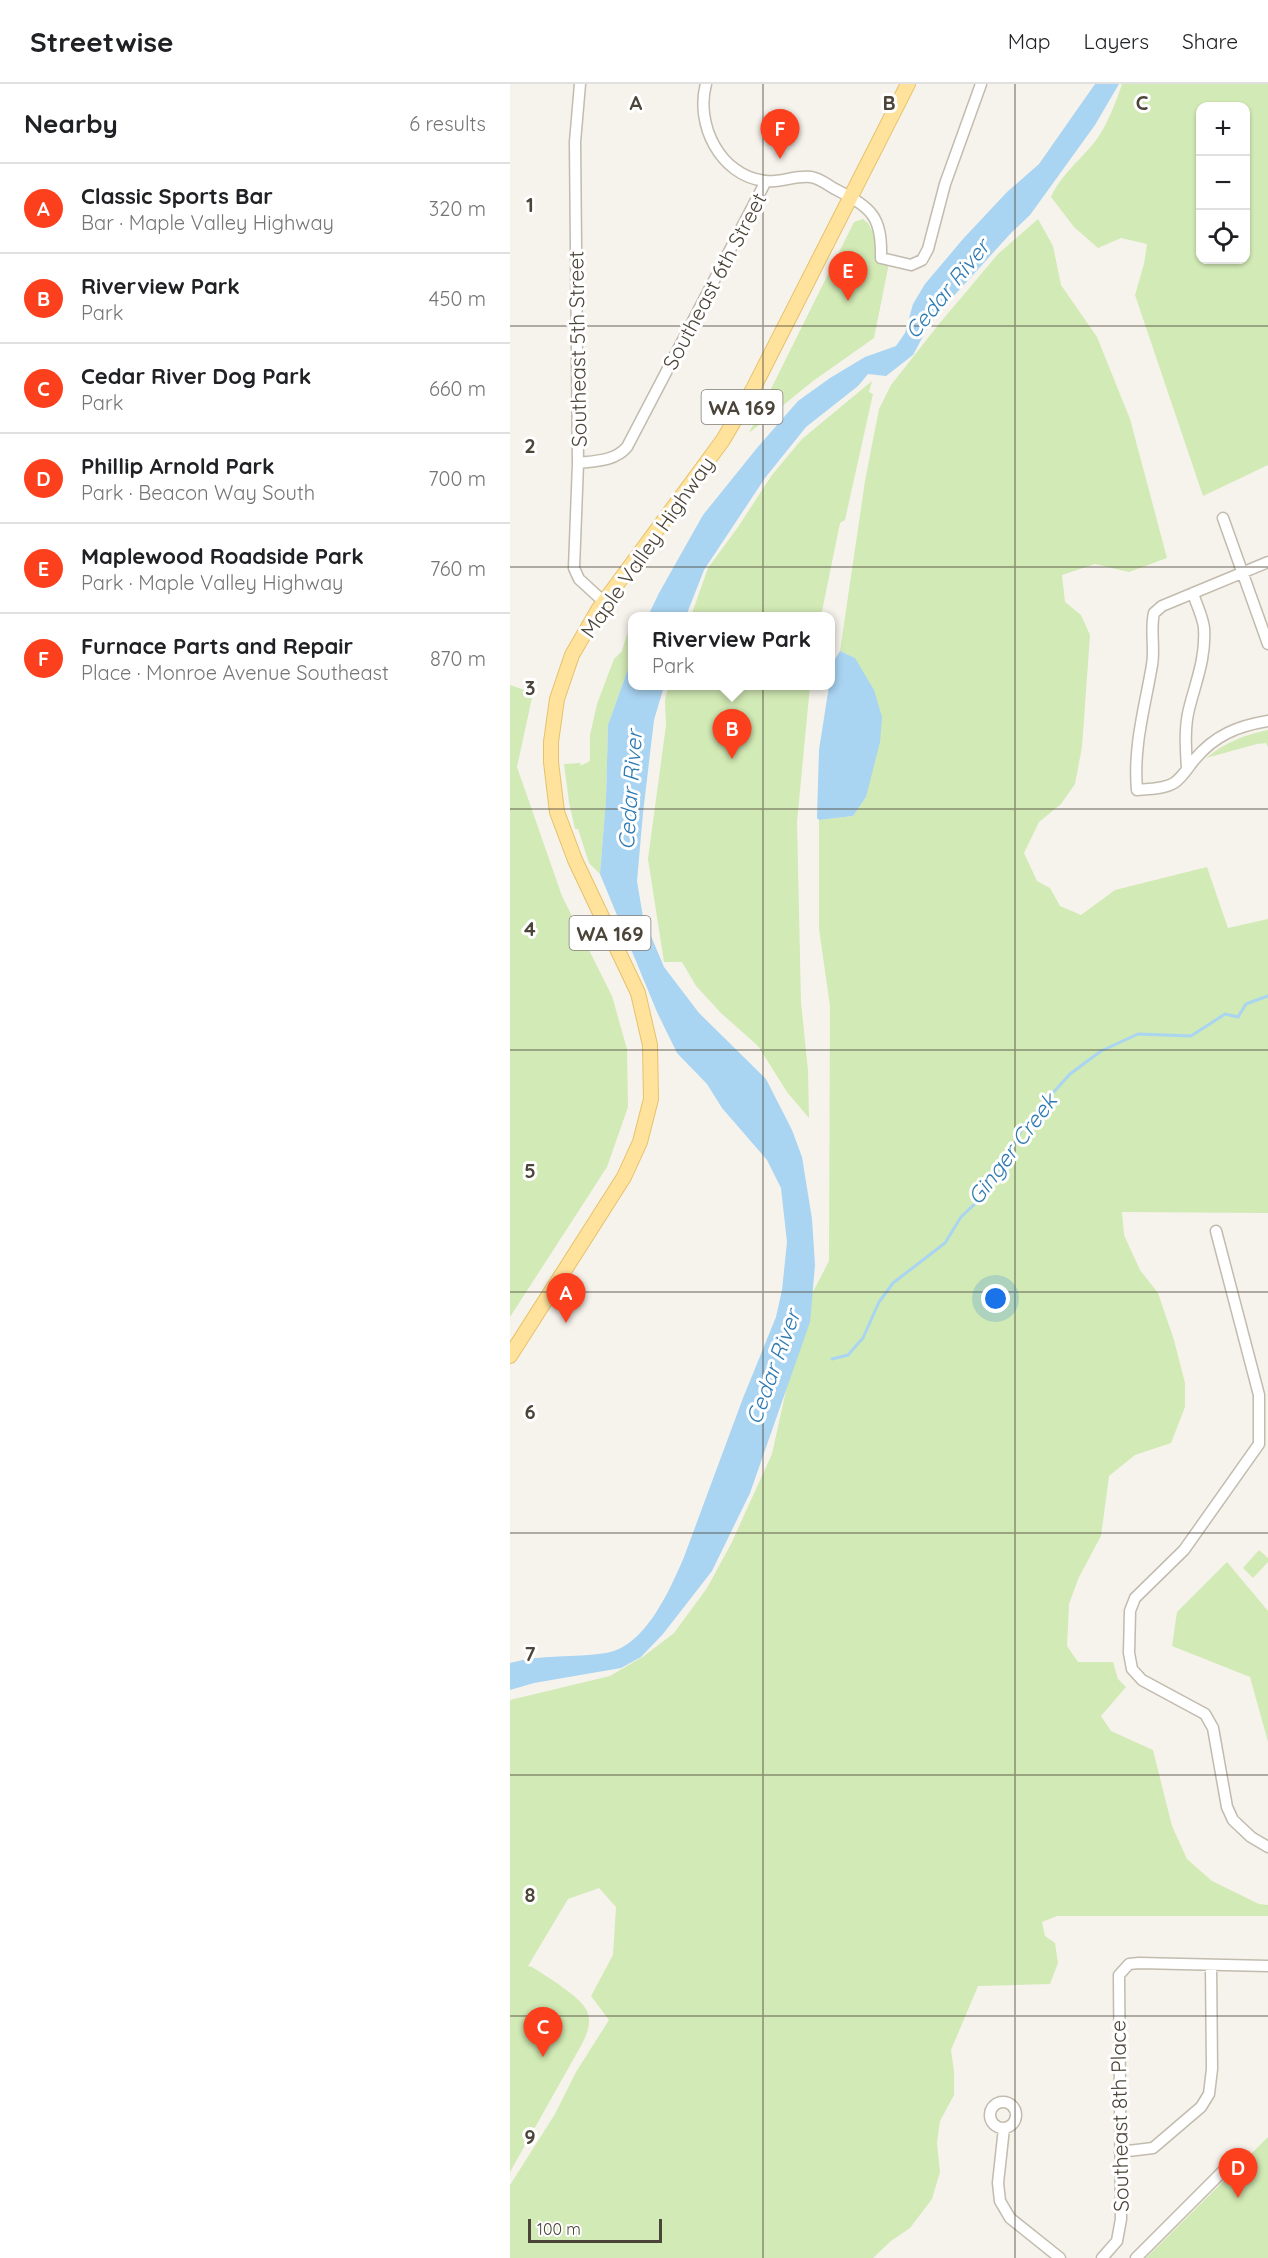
<!DOCTYPE html>
<html lang="en">
<head>
<meta charset="utf-8">
<style>
	:root { --surface:#fff; --page:#f2f2f2; --text:#202124; --muted:#757577; --line:#e0e0e0; --accent:#fc3f1d }
	body { margin:0; font-family:Quicksand,sans-serif; background:var(--page); color:var(--text) }
	.controls { position:absolute; right:18px; top:18px; display:grid; overflow:hidden; border-radius:12px; box-shadow:0 2px 4px #0004 }
	.controls button { width:54px; height:54px; display:grid; place-items:center; padding:0; border:0; border-bottom:2px solid var(--line); background:var(--surface); color:var(--text); font:30px sans-serif }
	.scale { position:absolute; left:18px; bottom:15px; width:134px; box-sizing:border-box; padding-left:6px; border:3px solid #4b4439; border-top:0; font-size:16px; line-height:21px; white-space:nowrap; color:#4b4439; -webkit-text-stroke:4px #fff; paint-order:stroke }
	.you { position:absolute; left:486px; top:1215px; width:21px; height:21px; margin:-15px; border:4px solid #fff; border-radius:50%; background:#1a73e8; box-shadow:0 0 0 9px #1a73e833 }
	.badge { display:grid; place-items:center; width:39px; height:39px; border-radius:50%; background:var(--accent); color:#fff; font-size:20px; font-weight:700 }
	.pin { position:absolute; translate:-50% -50px; filter:drop-shadow(0 2px 3px #0008) }
	.pin::after { content:''; position:absolute; top:32px; width:21px; height:18px; background:inherit; clip-path:polygon(0 0,100% 0,50% 100%) }
	.popup { position:absolute; left:118px; top:528px; width:207px; height:78px; box-sizing:border-box; display:grid; place-content:center; border-radius:12px; background:var(--surface); filter:drop-shadow(0 2px 4px #0005); font-size:20px; white-space:nowrap; color:var(--muted) }
	.popup b { font-size:22px; color:var(--text) }
	.popup::after { content:''; position:absolute; left:50%; top:100%; margin-left:-12px; border:12px solid transparent; border-top-color:var(--surface) }
	.list { margin:0; padding:0; list-style:none }
	h2 { display:flex; justify-content:space-between; align-items:center; height:78px; margin:0; padding:0 24px; font-size:26px }
	h2 small { font-size:20px; font-weight:400; color:var(--muted) }
	.list li { display:grid; grid-template-columns:39px 1fr auto; gap:18px; align-items:center; box-sizing:border-box; height:90px; padding:0 24px; border-top:2px solid var(--line) }
	.list b { display:block; font-size:22px; white-space:nowrap }
	.list p { margin:0; font-size:20px; white-space:nowrap; color:var(--muted) }
	.list em { font-size:20px; font-style:normal; color:var(--muted) }
	.icon { flex:none; width:33px; height:33px; fill:none; stroke:currentColor; stroke-width:2; stroke-linecap:round; stroke-linejoin:round }
	.map { position:relative; flex:none; width:758px; height:2174px; overflow:hidden }
	header { display:flex; align-items:center; gap:36px; box-sizing:border-box; height:84px; padding:0 30px; background:var(--surface); border-bottom:2px solid var(--line) }
	header strong { font-size:28px }
	nav { display:flex; gap:33px; margin-inline-start:auto; font-size:21px }
	main { display:flex }
	aside { flex:1; background:var(--surface) }
	.map>svg:first-child { display:block }
</style>
</head>
<body>
<header>
<strong>Streetwise</strong>
<nav><a>Map</a><a>Layers</a><a>Share</a></nav>
</header>
<main>
<aside>
<h2>Nearby<small>6 results</small></h2>
<ul class="list">
<li><span class="badge">A</span><div><b>Classic Sports Bar</b><p>Bar · Maple Valley Highway</p></div><em>320 m</em></li>
<li><span class="badge">B</span><div><b>Riverview Park</b><p>Park</p></div><em>450 m</em></li>
<li><span class="badge">C</span><div><b>Cedar River Dog Park</b><p>Park</p></div><em>660 m</em></li>
<li><span class="badge">D</span><div><b>Phillip Arnold Park</b><p>Park · Beacon Way South</p></div><em>700 m</em></li>
<li><span class="badge">E</span><div><b>Maplewood Roadside Park</b><p>Park · Maple Valley Highway</p></div><em>760 m</em></li>
<li><span class="badge">F</span><div><b>Furnace Parts and Repair</b><p>Place · Monroe Avenue Southeast</p></div><em>870 m</em></li>
</ul>
</aside>
<div class="map">
<svg width="758" height="2174" viewBox="0 0 758 2174">
	<rect width="100%" height="100%" fill="#f6f3ec"/>
	<path fill="#d2eab5" fill-rule="evenodd" d="M612,0H758V381L693,412L625,211L634,180L637,160L611,154L588,164L564,143L541,113C552,89 571,76 587,55C598,39 606,18 612,0ZM690,22H736V176H690Z
		M353,135L358,139L379,179L364,254L303,297L239,349L344,138Z
		M528,135L543,162L551,201L587,253L620,335L657,474L619,488L585,480L552,491L555,518L571,531L580,551L572,663L565,700L551,720L529,738L514,769L527,797L540,804L550,822L571,831L605,806L697,783L718,844L758,835V1129L612,1128L614,1151L630,1186L648,1209L664,1256L675,1299V1323L661,1359L625,1371L599,1392L591,1452L569,1493L559,1520L557,1562L568,1578H603L608,1595L616,1603L591,1632L601,1647L643,1666L662,1742L677,1775L702,1797L749,1820L758,1821V1832H547L532,1838L535,1852L545,1859L548,1879L540,1900L468,1902L441,1966L444,1988V2011L430,2037L427,2059L430,2088L422,2115L400,2144L381,2157L363,2174H0V2101L45,2030L66,1988L99,1936L81,1912L103,1871L106,1823L89,1804L58,1815L18,1882L22,1883C36,1892 69,1912 76,1925C82,1936 78,1948 73,1958L0,2088V1616L100,1592L134,1572L164,1549L197,1504L221,1460L262,1370L294,1225L319,1177L320,922L309,845V736L343,732L356,713L345,574L330,567L355,397L369,325L381,301L429,240L488,170Z
		M362,297L359,308L363,310L335,436L330,439L311,532H181L198,484L228,443L262,391L292,355Z
		M117,550L123,551V571L98,641L96,716L90,790L79,779L68,745H65L59,718L54,680L71,679L70,682L80,677V651L87,620L104,575L112,567Z
		M0,601L23,609L7,683L52,812L102,912L117,965L118,1023L97,1083L0,1233Z
		M158,602H300L287,738L291,918L298,987L299,1034L277,1008L248,962L211,929L186,902L172,878H154L138,775L156,641L155,617Z
		M758,646V663L756,659L747,660L696,674C716,658 734,651 758,646Z
		M749,1466L758,1474V1478L743,1494L733,1484Z
		M717,1478L758,1527V1658L740,1593L662,1562L667,1528Z
		M758,2053V2174H636Z"/>
	<path fill="#a9d4f2" d="M585,0H609L585,41L520,131L501,149L441,215L418,243L403,271L376,292L358,290L348,302L296,343L255,394L194,486L176,532H138L149,509L193,431L247,364L288,317L320,294L355,273L386,262L395,249L403,220L415,200L453,155L497,108L529,80Z
		M330,567L345,574L364,606L372,633L370,658L356,713L343,732L309,736L307,734L309,666L319,602H321L322,580Z
		M123,571V602H154L144,636L133,729L127,797L133,833L154,883L189,929L256,995L282,1046L292,1073L302,1135L305,1181L300,1238L240,1409L202,1487L153,1550L131,1573L111,1584L24,1599L0,1606V1579C32,1570 64,1574 96,1569C135,1563 160,1506 174,1473L233,1314L266,1233L272,1206L277,1158L271,1104L257,1076L212,1024L197,1000L167,969L147,928L90,790L96,715L98,641Z"/>
	<g fill="none" stroke-linecap="round" stroke-linejoin="round">
		<path stroke="#a9d4f2" stroke-width="3" d="M322,1275L338,1271L353,1254L369,1218L383,1199L435,1159L451,1133L471,1114L491,1086L514,1041L560,990L591,967L628,950L681,952L715,930L728,933L736,920L758,912"/>
		<g stroke="#c2bbae" stroke-width="13">
			<path id="minor" d="M70,0L65,58L68,379L64,484L69,495L94,518
				M196,0C185,40 210,92 255,97C270,99 285,91 301,93C309,94 318,101 325,105C362,124 372,132 371,174L401,181L412,176L418,165L435,100L471,0
				M68,379C86,377 105,377 117,363L256,97
				M713,434L758,560
				M758,478L652,522L644,529C640,545 645,564 642,581C635,623 623,662 627,706C639,705 654,705 664,699C673,693 678,683 685,675C705,651 728,642 758,637
				M677,685C676,666 674,645 679,625C686,597 696,574 694,544C693,533 686,520 683,509
				M706,1147L749,1311V1360L674,1466L625,1514L620,1527L619,1569L622,1585L632,1596L695,1630L703,1644L717,1723L723,1736L741,1753L758,1763
				M480 2031a13 13 0 1 1 26 0a13 13 0 1 1-26 0Z
				M494,2044L488,2099L490,2117L500,2134L550,2174
				M610,2068L643,2064L691,2023L699,2010L702,1985L701,1881
				M592,2174L607,2157L611,2135L609,1891L619,1880L629,1879L758,1882
				M626,2174L728,2072"/>
		</g>
		<g stroke="#e6c16a" stroke-width="16">
			<path id="major" d="M0,1272L114,1093L130,1058L141,1015L140,961L128,909L65,776L47,728L41,678V658L47,615L62,571L88,526L213,356L243,305L398,0"/>
		</g>
		<use href="#minor" stroke="#fff" stroke-width="10"/>
		<use href="#major" stroke="#ffe39c" stroke-width="14"/>
	</g>
	<path fill="none" stroke="#4b4439" stroke-width="1.5" stroke-opacity="0.55" d="M253,0V2174M505,0V2174M0,242H758M0,483H758M0,725H758M0,966H758M0,1208H758M0,1449H758M0,1691H758M0,1932H758"/>
	<g text-anchor="middle" dominant-baseline="central" stroke-width="6" stroke-linejoin="round" paint-order="stroke">
		<g fill="#fff" stroke="#817c74" stroke-width="1.5">
			<rect x="191.5" y="306" width="81" height="34" rx="4.5"/>
			<rect x="59.5" y="832" width="81" height="34" rx="4.5"/>
		</g>
		<g font-size="20" font-weight="bold" fill="#4b4439">
			<text x="232" y="323">WA 169</text>
			<text x="100" y="849">WA 169</text>
		</g>
		<g font-size="21" fill="#4b4439" stroke="#fff">
			<text transform="translate(204 197) rotate(-62)">Southeast 6th Street</text>
			<text transform="translate(67 265) rotate(-91)">Southeast 5th Street</text>
			<text transform="translate(137 463) rotate(-55)">Maple Valley Highway</text>
			<text transform="translate(609 2032) rotate(-91)">Southeast 8th Place</text>
		</g>
		<g font-size="22" font-style="italic" fill="#2e7ab2" stroke="#fff">
			<text transform="translate(437 205) rotate(-51)">Cedar River</text>
			<text transform="translate(120 706) rotate(-86)">Cedar River</text>
			<text transform="translate(502 1065) rotate(-53)">Ginger Creek</text>
			<text transform="translate(263 1283) rotate(-70)">Cedar River</text>
		</g>
	</g>
	<g font-size="20" text-anchor="middle" font-weight="bold" fill="#4b4439" stroke="#fff" stroke-width="6" stroke-linejoin="round" paint-order="stroke">
		<text x="126" y="26">A</text>
		<text x="379" y="26">B</text>
		<text x="632" y="26">C</text>
		<text x="20" y="128">1</text>
		<text x="20" y="369">2</text>
		<text x="20" y="611">3</text>
		<text x="20" y="852">4</text>
		<text x="20" y="1094">5</text>
		<text x="20" y="1335">6</text>
		<text x="20" y="1577">7</text>
		<text x="20" y="1818">8</text>
		<text x="20" y="2060">9</text>
	</g>
</svg>
<div class="controls">
<button>+</button>
<button>−</button>
<button><svg class="icon" aria-label="locate" viewBox="0 0 24 24"><circle cx="12" cy="12" r="6"/><path d="M12 2v4M12 18v4M2 12h4M18 12h4"/></svg></button>
</div>
<div class="scale">100 m</div>
<div class="you"></div>
<div class="pin badge" style="left:56px;top:1239px">A</div>
<div class="pin badge" style="left:222px;top:675px">B</div>
<div class="popup"><b>Riverview Park</b>Park</div>
<div class="pin badge" style="left:33px;top:1973px">C</div>
<div class="pin badge" style="left:728px;top:2114px">D</div>
<div class="pin badge" style="left:338px;top:217px">E</div>
<div class="pin badge" style="left:270px;top:75px">F</div>
</div>
</main>
</body>
</html>
